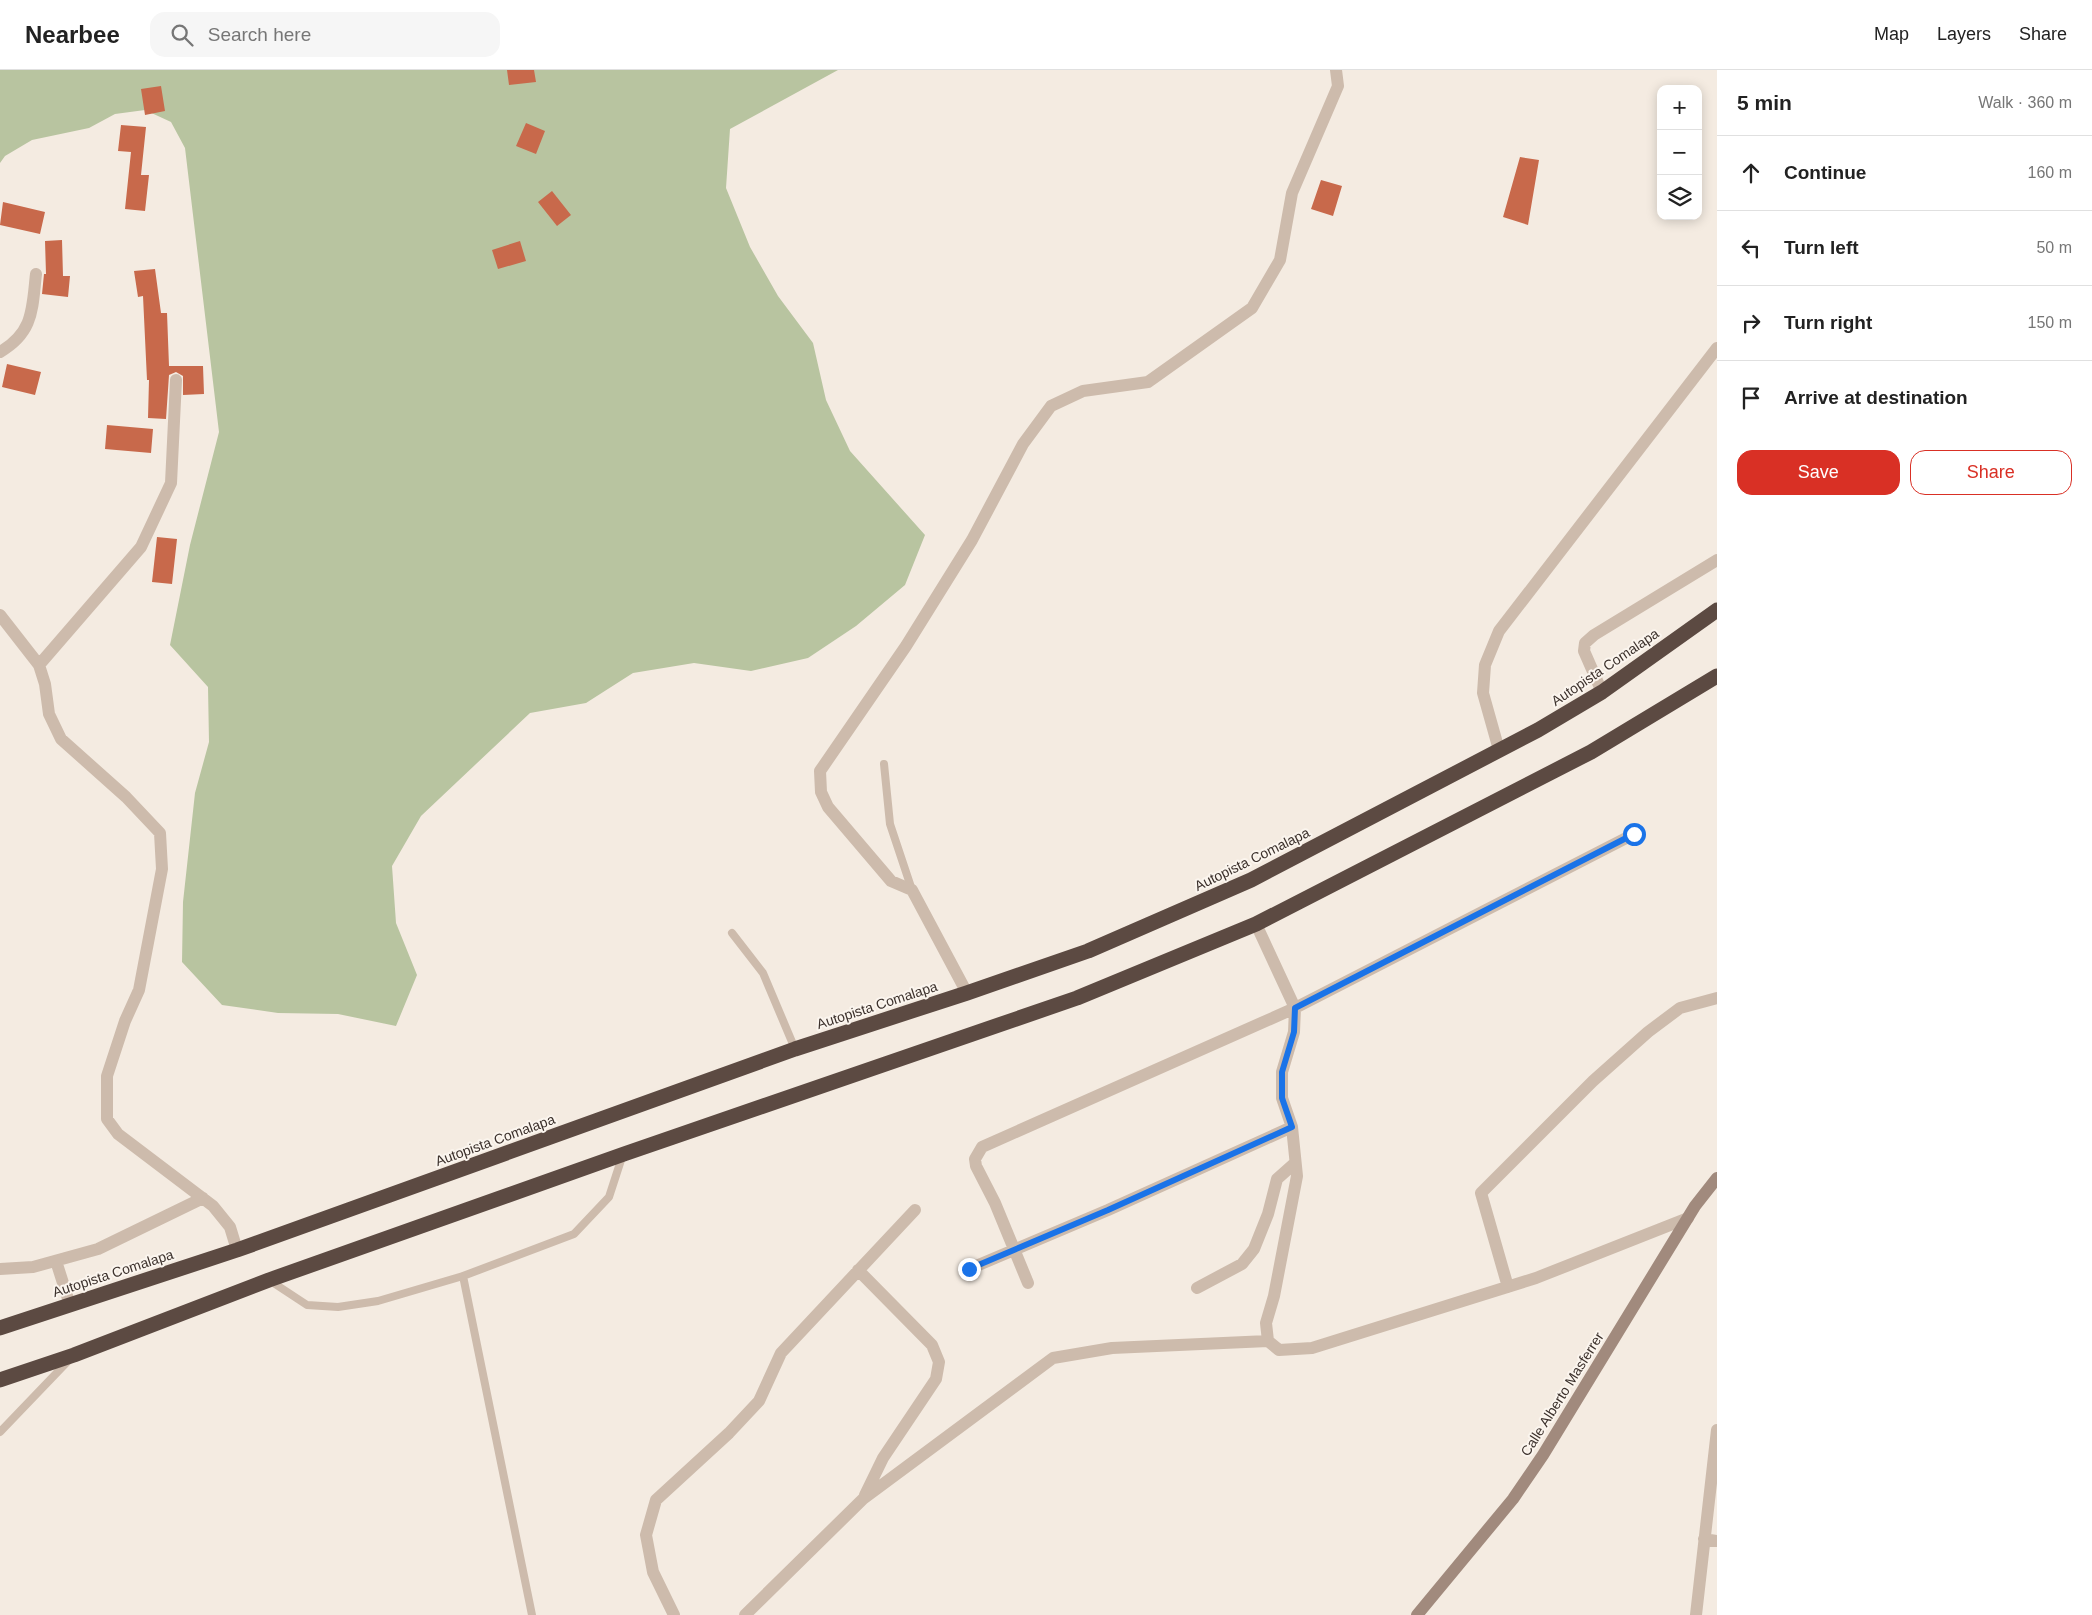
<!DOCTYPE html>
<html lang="en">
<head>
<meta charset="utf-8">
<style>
	:root { --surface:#fff; --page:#f6f6f6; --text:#222; --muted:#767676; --line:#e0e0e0; --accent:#d93025 }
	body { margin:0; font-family:Arial,sans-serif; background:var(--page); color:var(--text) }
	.controls { position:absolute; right:15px; top:15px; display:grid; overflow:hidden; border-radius:10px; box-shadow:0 2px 12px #0003 }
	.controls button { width:45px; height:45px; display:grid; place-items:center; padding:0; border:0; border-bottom:1px solid var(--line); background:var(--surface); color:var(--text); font:25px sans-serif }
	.stop { position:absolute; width:15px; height:15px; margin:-11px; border:4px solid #1a73e8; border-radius:50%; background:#fff }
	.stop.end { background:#1a73e8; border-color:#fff; box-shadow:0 1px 5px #0008 }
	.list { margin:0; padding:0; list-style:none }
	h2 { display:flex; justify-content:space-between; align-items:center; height:65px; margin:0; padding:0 20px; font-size:21px }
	h2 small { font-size:16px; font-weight:400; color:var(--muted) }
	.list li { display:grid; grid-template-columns:32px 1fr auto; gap:15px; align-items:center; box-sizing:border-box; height:75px; padding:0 20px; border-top:1px solid var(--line) }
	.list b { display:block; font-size:19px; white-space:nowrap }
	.list em { font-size:16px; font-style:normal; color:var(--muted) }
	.actions { display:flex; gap:10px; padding:15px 20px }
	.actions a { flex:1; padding:11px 0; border:1px solid var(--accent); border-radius:15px; text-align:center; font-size:18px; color:var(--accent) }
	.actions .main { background:var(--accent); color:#fff }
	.icon { flex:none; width:28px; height:28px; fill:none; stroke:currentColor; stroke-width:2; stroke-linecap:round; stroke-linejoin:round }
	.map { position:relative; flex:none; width:1717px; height:1545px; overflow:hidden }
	header { display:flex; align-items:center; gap:30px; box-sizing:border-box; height:70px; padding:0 25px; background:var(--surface); border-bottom:1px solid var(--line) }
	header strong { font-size:24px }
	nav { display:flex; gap:28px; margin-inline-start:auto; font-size:18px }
	.search { width:350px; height:45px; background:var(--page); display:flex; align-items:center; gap:12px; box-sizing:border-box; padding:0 18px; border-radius:15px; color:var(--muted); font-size:19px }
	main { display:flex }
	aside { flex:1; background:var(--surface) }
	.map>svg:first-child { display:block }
</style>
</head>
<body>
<header>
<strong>Nearbee</strong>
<div class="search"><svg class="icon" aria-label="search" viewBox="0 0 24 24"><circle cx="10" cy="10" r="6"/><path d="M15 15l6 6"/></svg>Search here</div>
<nav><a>Map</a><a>Layers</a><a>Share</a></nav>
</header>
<main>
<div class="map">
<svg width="1717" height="1545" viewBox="0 0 1717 1545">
	<rect width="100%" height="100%" fill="#f4ebe1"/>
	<path fill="#b8c4a0" d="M0,0H838L730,59L726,118L750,177L778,226L813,273L826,330L850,381L925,465L905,515L856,556L808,588L751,601L694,593L633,603L586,633L530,643L421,746L392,796L396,853L417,905L396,956L338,944L278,943L222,935L182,892L183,832L195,723L209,672L208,617L170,575L190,475L219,362L185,78L171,52L145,40L115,44L89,58L32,70L5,86L0,93Z"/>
	<path fill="#c8694b" d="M507,0H534L536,12L509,15Z
		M161,16L165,41L145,45L141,19Z
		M526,53L545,61L536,84L516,76Z
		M121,55L146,57L141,105H149L145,141L125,139L131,82L118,81Z
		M1520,87L1539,90L1528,155L1503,147Z
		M1321,110L1342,116L1333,146L1311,139Z
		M552,121L571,145L557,156L538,132Z
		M3,132L45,142L40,164L0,155Z
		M62,170L63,206H70L68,227L42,224L44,204H46L45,171Z
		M520,171L526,191L498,199L492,180Z
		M155,199L161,243H167L169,296H203L204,324L183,325V306L176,302L169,305L166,349L148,348L149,310H147L143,226L138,227L134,201Z
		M7,294L41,302L35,325L2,317Z
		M107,355L153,359L151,383L105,379Z
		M157,467L177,469L172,514L152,512Z"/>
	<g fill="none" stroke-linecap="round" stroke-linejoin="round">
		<path stroke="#cdbbac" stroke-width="8" d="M884,694L890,754L912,820
			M732,863L763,903L795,979
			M463,1206L532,1545
			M269,1210L307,1235L338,1237L378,1231L463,1206L574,1164L609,1127L623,1084
			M0,1362L70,1289"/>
		<path stroke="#cdbbac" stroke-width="12" d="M0,282C34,262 32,239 36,204
			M0,545L39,595L45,614L49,644L61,669L126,727L160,763L162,799L139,920L125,951L107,1006V1049L118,1064L213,1136L230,1157L237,1180
			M39,595L141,477L171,413L176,310
			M1602,622L1584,581L1585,573L1594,565L1717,490
			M1499,680L1483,623L1485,595L1499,561L1717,278
			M1256,854L1295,938L1294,962L1282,1002V1028L1292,1057L1297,1106L1274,1226L1266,1253L1268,1271L1279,1280L1312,1278L1536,1208L1688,1148
			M967,923L912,820L891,811L828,737L821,722L820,701L906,576L972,470L1023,374L1051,336L1083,321L1148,312L1252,238L1280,190L1292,123L1338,16L1336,0
			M56,1191L70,1235
			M0,1199L33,1197L98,1179L203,1128
			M969,1199L1108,1140L1292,1057
			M858,1200L932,1275L939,1292L936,1309L883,1388L865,1425
			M1028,1213L995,1133L976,1096L975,1089L982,1077L1295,938L1634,764
			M1508,1217L1481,1123L1593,1011L1648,962L1680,938L1717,928
			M1197,1218L1242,1194L1254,1179L1268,1144L1277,1109L1295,1093
			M1704,1469L1717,1471
			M674,1545L653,1502L646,1465L656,1430L729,1363L759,1331L781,1283L915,1140
			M745,1545L863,1429L1053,1288L1112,1278L1268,1271
			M1696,1545L1717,1360"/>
		<path stroke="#a18a7d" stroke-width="12" d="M1417,1545L1513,1429L1543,1385L1695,1136L1717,1108"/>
		<path stroke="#5c4a42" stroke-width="15" d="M0,1258L237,1180L795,979L967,923L1088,881L1251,810L1538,660L1602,622L1717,540
			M0,1310L74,1285L269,1210L624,1084L1077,928L1256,854L1591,682L1717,606"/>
	</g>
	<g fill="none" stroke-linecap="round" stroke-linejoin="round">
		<path stroke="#1a73e8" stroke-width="6" d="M969,1199L1108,1140L1292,1057L1282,1028V1002L1294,962L1295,938L1634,764"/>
	</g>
	<g text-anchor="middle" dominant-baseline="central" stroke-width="4" stroke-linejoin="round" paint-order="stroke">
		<g font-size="14" fill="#3b302b" stroke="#fbf5ee">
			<text transform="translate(1605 597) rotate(-34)">Autopista Comalapa</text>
			<text transform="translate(1252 789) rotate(-26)">Autopista Comalapa</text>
			<text transform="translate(877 935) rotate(-18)">Autopista Comalapa</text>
			<text transform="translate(495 1070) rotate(-20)">Autopista Comalapa</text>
			<text transform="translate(113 1203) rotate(-18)">Autopista Comalapa</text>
			<text transform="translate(1562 1324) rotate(-58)">Calle Alberto Masferrer</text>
		</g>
	</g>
</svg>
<div class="controls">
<button>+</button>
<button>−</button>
<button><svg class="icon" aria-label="layers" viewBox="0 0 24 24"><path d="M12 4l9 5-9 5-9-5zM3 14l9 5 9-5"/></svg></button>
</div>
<div class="stop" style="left:1634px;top:764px"></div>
<div class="stop end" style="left:969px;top:1199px"></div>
</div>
<aside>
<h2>5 min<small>Walk · 360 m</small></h2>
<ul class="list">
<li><svg class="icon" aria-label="ahead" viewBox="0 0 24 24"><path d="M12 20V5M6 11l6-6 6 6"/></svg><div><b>Continue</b></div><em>160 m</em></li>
<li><svg class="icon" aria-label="left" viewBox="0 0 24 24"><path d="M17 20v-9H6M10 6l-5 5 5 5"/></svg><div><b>Turn left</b></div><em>50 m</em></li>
<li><svg class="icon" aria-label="right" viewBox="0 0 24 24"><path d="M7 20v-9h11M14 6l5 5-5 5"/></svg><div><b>Turn right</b></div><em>150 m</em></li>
<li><svg class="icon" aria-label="arrive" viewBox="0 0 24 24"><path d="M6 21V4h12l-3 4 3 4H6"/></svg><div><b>Arrive at destination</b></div></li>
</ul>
<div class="actions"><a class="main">Save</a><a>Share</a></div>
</aside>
</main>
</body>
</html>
